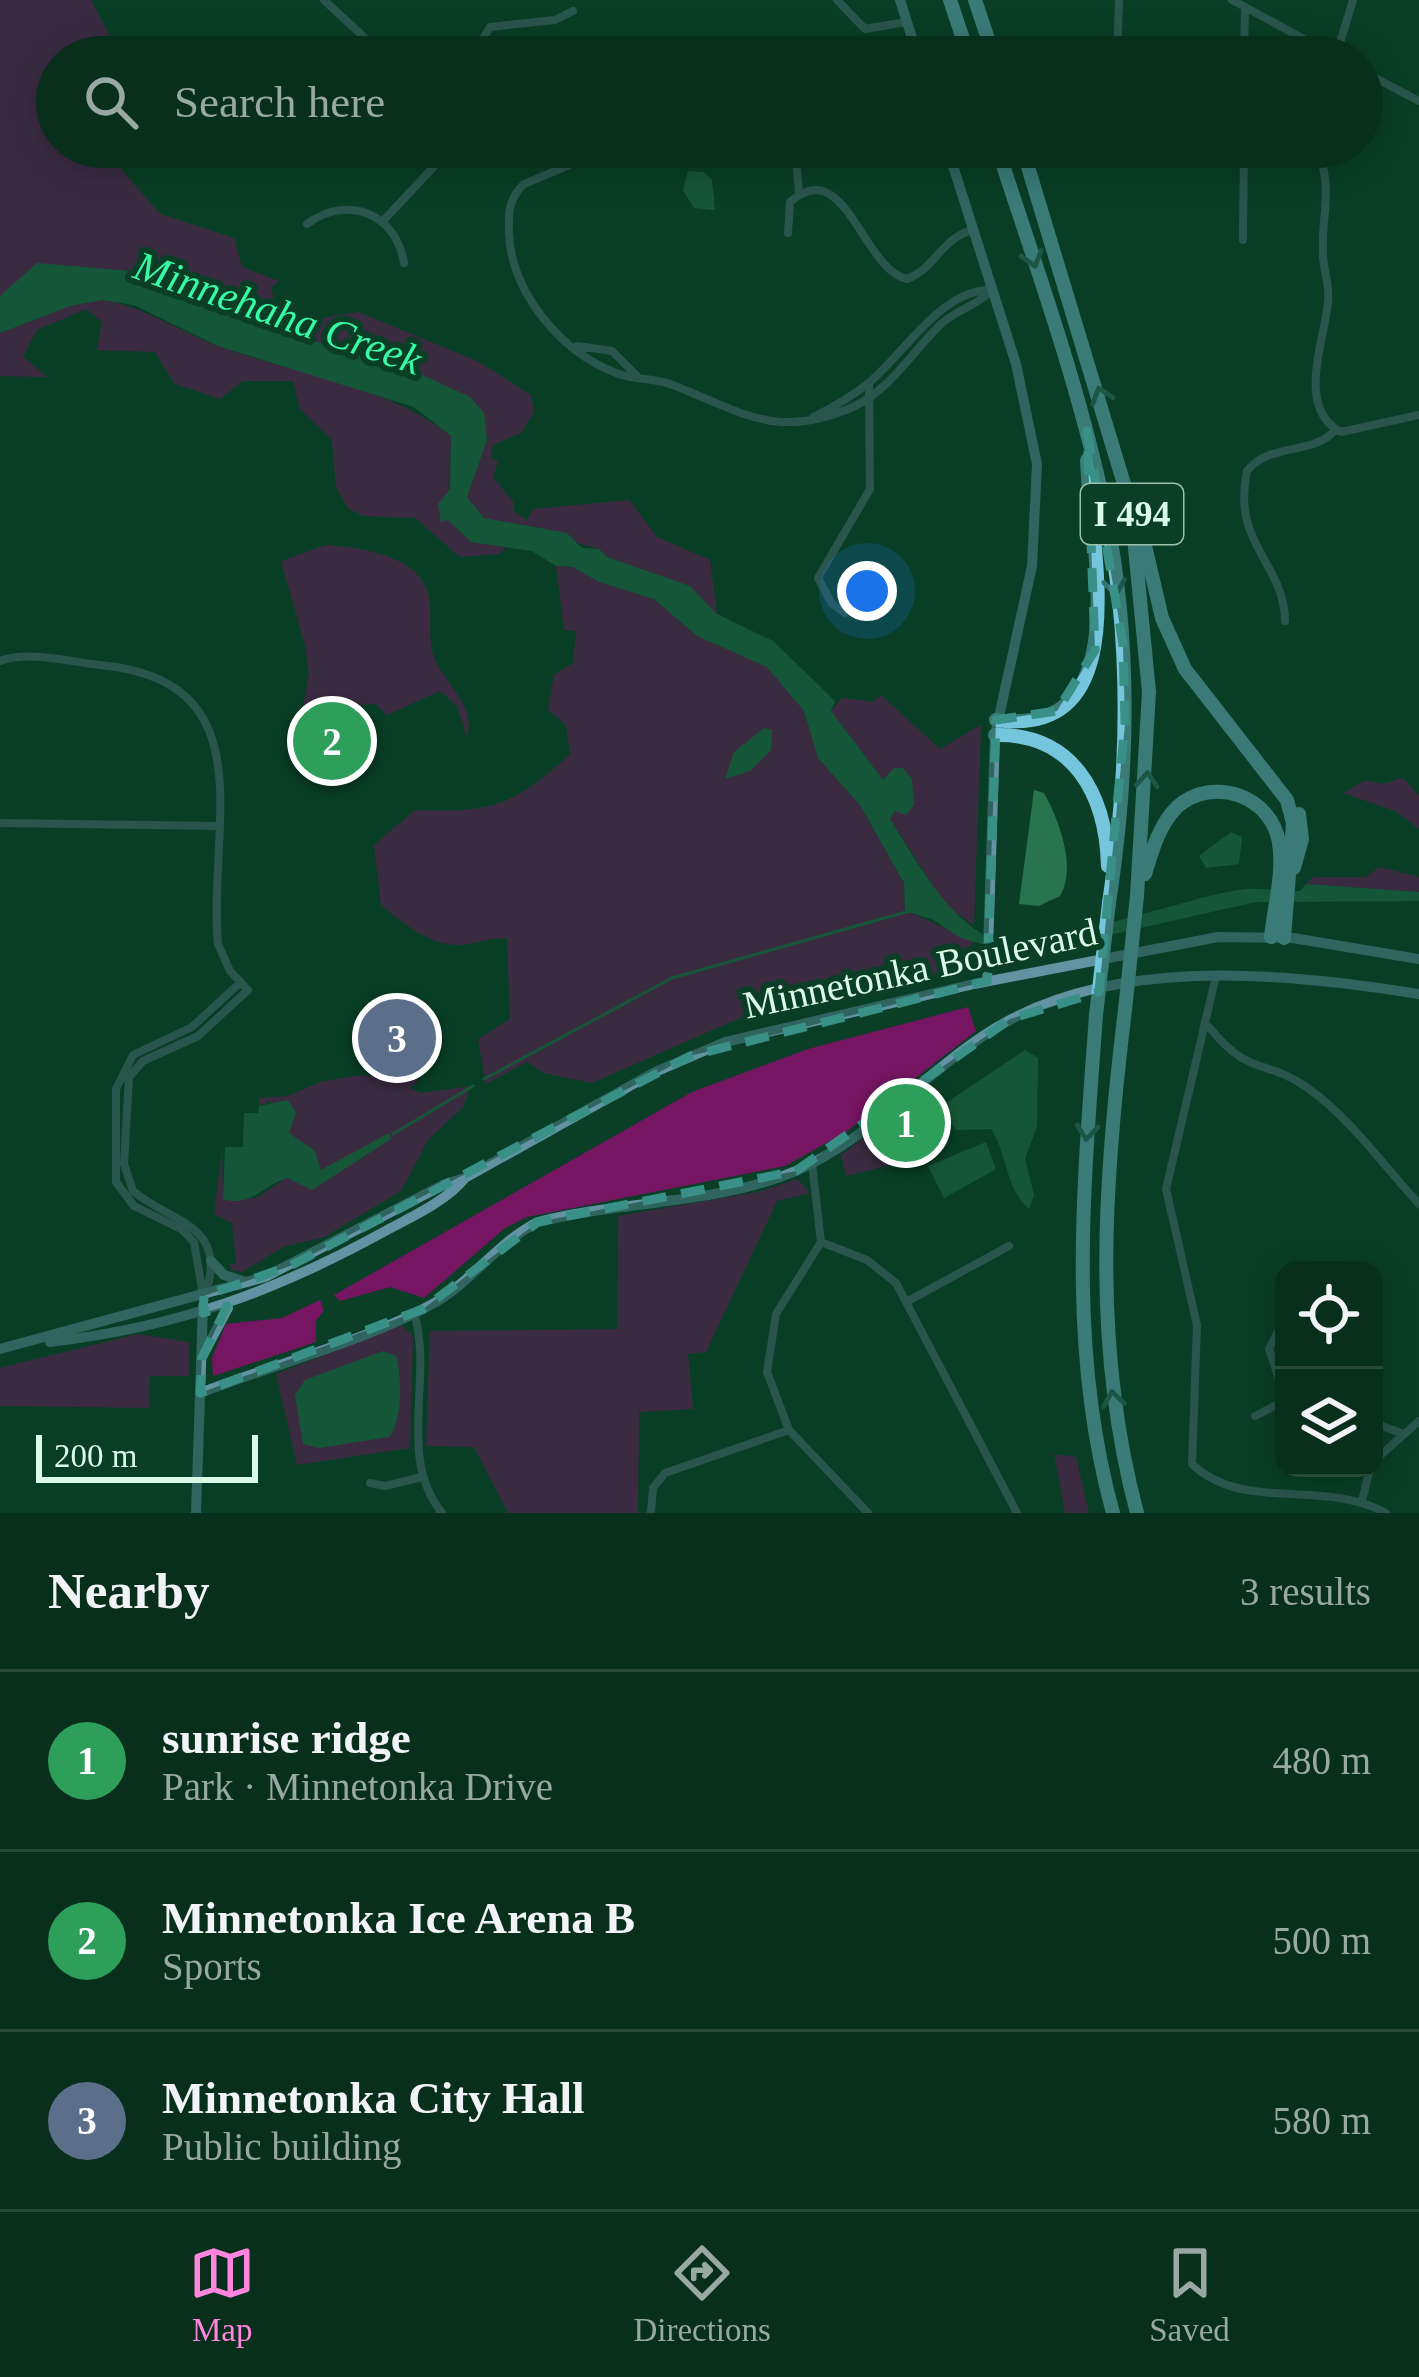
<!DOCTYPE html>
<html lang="en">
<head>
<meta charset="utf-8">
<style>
	:root { --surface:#082e1c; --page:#113625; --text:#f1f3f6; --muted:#98a8a3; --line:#294a3b; --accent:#ff85de }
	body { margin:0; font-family:"Times New Roman",serif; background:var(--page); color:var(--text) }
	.controls { position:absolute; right:36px; bottom:36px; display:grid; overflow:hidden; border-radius:24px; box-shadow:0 6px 30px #0003 }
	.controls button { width:108px; height:108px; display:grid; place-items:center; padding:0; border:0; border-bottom:3px solid var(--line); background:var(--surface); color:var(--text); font:60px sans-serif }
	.scale { position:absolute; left:36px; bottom:30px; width:222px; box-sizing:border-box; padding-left:12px; border:6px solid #dafae6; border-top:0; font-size:33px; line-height:42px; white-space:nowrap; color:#dafae6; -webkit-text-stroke:9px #0a3e26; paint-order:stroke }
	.you { position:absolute; left:867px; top:591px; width:42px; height:42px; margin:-30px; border:9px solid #fff; border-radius:50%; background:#1a73e8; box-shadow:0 0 0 18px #1a73e833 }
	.badge { display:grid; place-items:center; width:78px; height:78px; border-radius:50%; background:var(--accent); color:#fff; font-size:39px; font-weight:700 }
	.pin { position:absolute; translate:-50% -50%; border:6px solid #fff; box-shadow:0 3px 12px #0006 }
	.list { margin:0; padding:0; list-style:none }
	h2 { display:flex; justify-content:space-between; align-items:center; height:156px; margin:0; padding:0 48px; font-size:51px }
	h2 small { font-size:39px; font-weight:400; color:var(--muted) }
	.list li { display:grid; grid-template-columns:78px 1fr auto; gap:36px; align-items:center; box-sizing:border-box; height:180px; padding:0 48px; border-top:3px solid var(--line) }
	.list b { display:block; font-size:45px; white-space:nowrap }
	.list p { margin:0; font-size:39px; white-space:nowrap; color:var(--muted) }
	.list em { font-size:39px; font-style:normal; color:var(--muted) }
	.icon { flex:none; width:66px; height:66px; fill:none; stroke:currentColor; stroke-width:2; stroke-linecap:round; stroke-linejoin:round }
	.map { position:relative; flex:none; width:1419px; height:1513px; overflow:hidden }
	.search { position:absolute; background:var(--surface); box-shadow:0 6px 30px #0003; left:36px; right:36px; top:36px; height:132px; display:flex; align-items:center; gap:30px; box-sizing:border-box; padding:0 42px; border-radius:66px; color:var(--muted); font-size:45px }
	.sheet { height:696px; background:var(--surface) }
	nav { display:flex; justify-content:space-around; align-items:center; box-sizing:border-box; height:168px; border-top:3px solid var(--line); background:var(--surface); font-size:33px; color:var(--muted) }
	nav a { display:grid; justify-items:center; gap:6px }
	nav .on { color:var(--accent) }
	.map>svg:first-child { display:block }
</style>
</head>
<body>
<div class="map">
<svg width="1419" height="1513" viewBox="0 0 1419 1513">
	<rect width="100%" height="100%" fill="#0a3e26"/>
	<path fill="#761562" d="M0,0H91L121,57H57V147H125L121,169L160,214L234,238L242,267L279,281L271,288L278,312L300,322L358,312L477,361L531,395L534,412L521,433L493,445L490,458L498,461L493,477L514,503V511L527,520L533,509L629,500L657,537L710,560L717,614L690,586L607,557L599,549L484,518L467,497L487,440L405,367L274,330L143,272L45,265L0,325Z
		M102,300C147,307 179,332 221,347C300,376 384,384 451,436L448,520L471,542L506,547L500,554L460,557L415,518L363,516L348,508L336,487L332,440L300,409L293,381H243L220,399L175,384L155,352L97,350L102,322L86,309L37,330L23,356L47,377L0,376V333L70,306Z
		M326,545C366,548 428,557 430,605C431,623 428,646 436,662C449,687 476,707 467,738L457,706L440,691L387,715L376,704L303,707L309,673L305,645L281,561Z
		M556,566L573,567L599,582L654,599L697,636L767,667L804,711L818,758L860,805L904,884L905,910L973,941L966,968L735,1020L592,1083L544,1073L527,1062L486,1084L478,1039L510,1019L507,938C492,938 483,941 469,944C437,951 404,924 381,905L374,845L415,810C492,813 514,806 570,754L566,725L548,710L554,675L573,663L576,631L564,630Z
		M881,695L940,749L981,725L974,925L946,906L890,819L895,811L884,781L831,711L842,698L873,702Z
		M1403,778L1419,796V829L1395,811L1343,793L1366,780L1381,784Z
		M1380,867L1419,877V892L1306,884L1313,877H1365Z
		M968,1007L976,1031L846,1132L785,1166L527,1217L505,1228L424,1298L390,1287L340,1301L334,1295L692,1092L808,1049Z
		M409,1074L419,1080L410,1088L421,1093L471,1086L463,1107L428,1140L401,1191L324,1237L283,1247L242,1272L231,1270L230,1264H236L232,1223L214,1214L222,1148L223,1199L256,1198L288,1177L303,1181L301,1188L315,1151L294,1140L270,1101L259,1106V1098L288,1096L323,1081L363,1075L396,1079Z
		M921,1093L939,1153L846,1176L841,1155Z
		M797,1179L810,1193L777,1201L706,1352L688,1354L693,1409L639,1412L638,1513H508L474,1447L426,1446L430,1331L617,1329L618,1216L758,1192Z
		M320,1300L324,1310L316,1321V1342L213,1376L212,1358L226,1324L282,1318Z
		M402,1325L413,1336L410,1448L297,1465L276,1374Z
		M138,1334L189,1342V1376H150L149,1408L0,1406V1368Z
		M1054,1454L1076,1457L1089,1513H1065Z"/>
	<path fill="#27744f" d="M688,171L704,172L712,180L715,210L694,208L683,190Z
		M37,263L143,272L274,330L405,367L470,397L484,413L487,440L467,497L484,518L567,533L582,548L599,549L607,557L690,586L717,614L773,641L835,701L831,711L883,780L894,768H903L912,779L914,805L906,815L895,811L890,819C916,860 940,906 979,932C1023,961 1191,894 1246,889C1262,888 1282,892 1300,891L1306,884L1419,892V901L1256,902L1020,955L961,938L932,919L905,911L904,883L860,805L818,758L804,711L767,667L697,636L654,599L599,582L573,567L556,566L532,551L471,542L448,520L441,522L438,504L450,489L451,436L414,407L218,346L134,305L102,300L70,306L0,333V296Z
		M764,728L772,730L771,750L750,771L725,779L734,752Z
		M1034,790L1044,793C1059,820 1077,867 1060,896L1039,906L1019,904Z
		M1231,832L1242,837L1239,864L1206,868L1199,856Z
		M1025,1050L1038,1058L1037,1127L1025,1158L1034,1195L1029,1209C1004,1186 1009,1157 991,1129L956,1130L946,1117V1103Z
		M288,1100L296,1113L289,1133L315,1151L321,1170L389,1133L391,1139L312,1190L287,1178C263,1185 251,1208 223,1199L225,1147H243L244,1113H258L259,1106Z
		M986,1142L996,1169L944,1198L928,1166Z
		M383,1351L396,1356C402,1378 403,1419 389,1437L319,1448L303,1444L295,1395L305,1380Z"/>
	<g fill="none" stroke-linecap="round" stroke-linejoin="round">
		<path stroke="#27744f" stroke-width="3" d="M484,1079L672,978L913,910
			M393,1134L473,1086"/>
		<path stroke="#52717a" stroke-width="8" d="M324,0L366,39L396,57
			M837,0L865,29L906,22
			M1232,0L1337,57
			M1336,56L1353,0
			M472,57L490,27L555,20L573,11
			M1117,57L1119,0
			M1244,57L1245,7
			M1362,71L1419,101
			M795,147L799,193
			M1317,147C1334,192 1321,212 1323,256C1324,272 1330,286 1328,302C1325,340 1295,408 1341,432L1419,415
			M610,148L524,184C509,198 508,213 509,234C512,293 561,352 616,373C633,380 652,378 670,384C741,411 775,441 853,407C889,391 912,352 940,325C955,310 979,305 992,290C943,288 904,353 871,381C853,396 834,407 813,417
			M1095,164L1105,147
			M383,221L440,160L446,147
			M307,224C347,194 396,213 404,263
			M788,233L790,202C845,153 863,270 907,279C936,268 941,238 973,230
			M1243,240L1244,147
			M577,346L612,351L638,377
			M845,613L832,604L818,578L870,489L869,383
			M1285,621C1285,564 1231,544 1247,471C1269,442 1314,456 1335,430
			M0,661C27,650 71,662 100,665C269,681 207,829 218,944L230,971L248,990L198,1036L143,1061L129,1077L124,1164L133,1191C171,1223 228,1224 206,1292
			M0,823L220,826
			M1216,976L1166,1189L1197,1325L1192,1464C1243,1513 1322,1478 1386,1513
			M1209,1027C1251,1079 1265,1057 1309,1089C1350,1118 1384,1166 1419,1204
			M812,1164L821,1242L776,1314L767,1372L789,1430L868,1513
			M821,1242L867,1260L896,1283L1017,1513
			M203,1295L194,1242L181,1229L134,1206L116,1182V1089L133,1055L192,1027L241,982
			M908,1301L1009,1246
			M414,1313C434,1378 396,1456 442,1513
			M1284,1319L1269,1349L1284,1394
			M1255,1416L1284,1401
			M1374,1423L1401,1433
			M1374,1461L1419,1421
			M370,1483L385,1486L422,1477
			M1362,1501L1370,1468
			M651,1513L653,1488L665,1473L789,1430"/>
		<path stroke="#6193a2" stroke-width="10" d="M900,0L918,57
			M947,147L1016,364L1037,464L1032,566L995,735L987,981
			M211,1261L224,1275L243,1281
			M50,1342C178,1327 277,1291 389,1229C415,1215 446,1201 465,1178
			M0,1349L265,1277L445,1184L465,1178L655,1072L725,1042L974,984L1218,937L1293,938L1419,959
			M203,1355L228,1308
			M200,1393C274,1364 368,1341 436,1302C474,1279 498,1242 538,1222C623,1200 717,1205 798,1170C867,1140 920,1078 983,1036C1104,954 1283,972 1419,994
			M196,1513L203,1306"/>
		<path stroke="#75c5dc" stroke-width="14" d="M950,0L969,57
			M975,0L994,57
			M997,147C1034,261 1075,374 1101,491C1132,626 1130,767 1109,903
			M1022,147L1131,507L1149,692L1137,896
			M1143,537L1162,618L1185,669L1287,800L1293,823L1284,938
			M996,720C1141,739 1089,541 1087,460
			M995,735C1073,733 1106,794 1108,866
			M1294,868L1302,839L1299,814
			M1145,874C1152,851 1159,825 1177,807C1213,775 1272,796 1279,843C1284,873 1274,907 1271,937
			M1125,1010C1104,1181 1092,1344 1137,1513
			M1096,1015C1084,1184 1067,1347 1113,1513"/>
		<path stroke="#75c5dc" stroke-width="14" d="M1125,1010L1137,896
			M1096,1015L1109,903"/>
	</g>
	<defs><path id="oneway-chevron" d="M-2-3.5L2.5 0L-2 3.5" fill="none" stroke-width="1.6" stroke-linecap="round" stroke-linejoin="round" transform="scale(3)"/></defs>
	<g stroke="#35746f">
		<use href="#oneway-chevron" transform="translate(1033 259) rotate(73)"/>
		<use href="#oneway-chevron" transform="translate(1101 395) rotate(-108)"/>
		<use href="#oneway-chevron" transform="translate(1115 587) rotate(82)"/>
		<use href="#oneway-chevron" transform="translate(1147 780) rotate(-86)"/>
		<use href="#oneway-chevron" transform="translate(1087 1132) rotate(96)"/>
		<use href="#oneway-chevron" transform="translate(1113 1399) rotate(-99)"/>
	</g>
	<path d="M0 0H1419V1513H0ZM1087,431L1123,644L1125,724L1099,992L1010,1019L796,1171L538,1222L423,1309L200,1393L202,1358L227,1306L203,1313L204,1296L290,1266L690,1056L987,981L996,720L1057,711L1095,650Z" fill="#0a3e26" fill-opacity=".55" fill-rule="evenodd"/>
	<path fill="none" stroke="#389086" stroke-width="9" stroke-dasharray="24 15" stroke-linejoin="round" d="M1087,431L1123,644L1125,724L1099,992L1010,1019L796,1171L538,1222L423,1309L200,1393L202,1358L227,1306L203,1313L204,1296L290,1266L690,1056L987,981L996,720L1057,711L1095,650Z"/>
	<g text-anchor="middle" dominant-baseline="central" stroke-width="12" stroke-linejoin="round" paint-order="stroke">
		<rect fill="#0a3e26" stroke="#9cc2ac" stroke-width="3" x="1081" y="484" width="102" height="60" rx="9"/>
		<g font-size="36" font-weight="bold" fill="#dafae6">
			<text x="1132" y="514">I 494</text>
		</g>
		<g font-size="39" fill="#dafae6" stroke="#0a3e26">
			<text transform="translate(920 968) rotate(-12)">Minnetonka Boulevard</text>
		</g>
		<g font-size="42" font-style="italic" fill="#37fba6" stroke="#0a3e26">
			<text transform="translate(278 313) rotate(19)">Minnehaha Creek</text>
		</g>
	</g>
</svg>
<div class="controls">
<button><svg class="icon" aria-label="locate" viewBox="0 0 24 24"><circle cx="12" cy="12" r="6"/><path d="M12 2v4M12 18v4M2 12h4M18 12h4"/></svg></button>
<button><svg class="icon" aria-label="layers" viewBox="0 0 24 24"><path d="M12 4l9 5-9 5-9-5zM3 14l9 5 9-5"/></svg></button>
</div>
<div class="scale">200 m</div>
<div class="you"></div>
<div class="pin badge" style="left:906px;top:1123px;background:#2e9e5b">1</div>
<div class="pin badge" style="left:332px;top:741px;background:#2e9e5b">2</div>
<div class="pin badge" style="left:397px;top:1038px;background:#5c6f8a">3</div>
<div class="search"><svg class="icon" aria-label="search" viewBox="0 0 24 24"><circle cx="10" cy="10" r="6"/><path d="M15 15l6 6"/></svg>Search here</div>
</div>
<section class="sheet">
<h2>Nearby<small>3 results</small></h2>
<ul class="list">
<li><span class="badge" style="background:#2e9e5b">1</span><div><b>sunrise ridge</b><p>Park · Minnetonka Drive</p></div><em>480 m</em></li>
<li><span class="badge" style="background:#2e9e5b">2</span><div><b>Minnetonka Ice Arena B</b><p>Sports</p></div><em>500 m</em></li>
<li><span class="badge" style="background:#5c6f8a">3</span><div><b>Minnetonka City Hall</b><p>Public building</p></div><em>580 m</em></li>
</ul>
</section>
<nav>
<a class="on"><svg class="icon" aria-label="map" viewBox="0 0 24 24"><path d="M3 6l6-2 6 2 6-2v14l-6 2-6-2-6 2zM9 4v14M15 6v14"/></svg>Map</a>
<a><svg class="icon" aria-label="directions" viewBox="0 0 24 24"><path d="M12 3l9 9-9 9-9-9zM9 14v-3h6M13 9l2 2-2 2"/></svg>Directions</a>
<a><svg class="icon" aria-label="saved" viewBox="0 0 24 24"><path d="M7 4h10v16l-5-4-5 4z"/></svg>Saved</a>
</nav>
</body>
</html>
